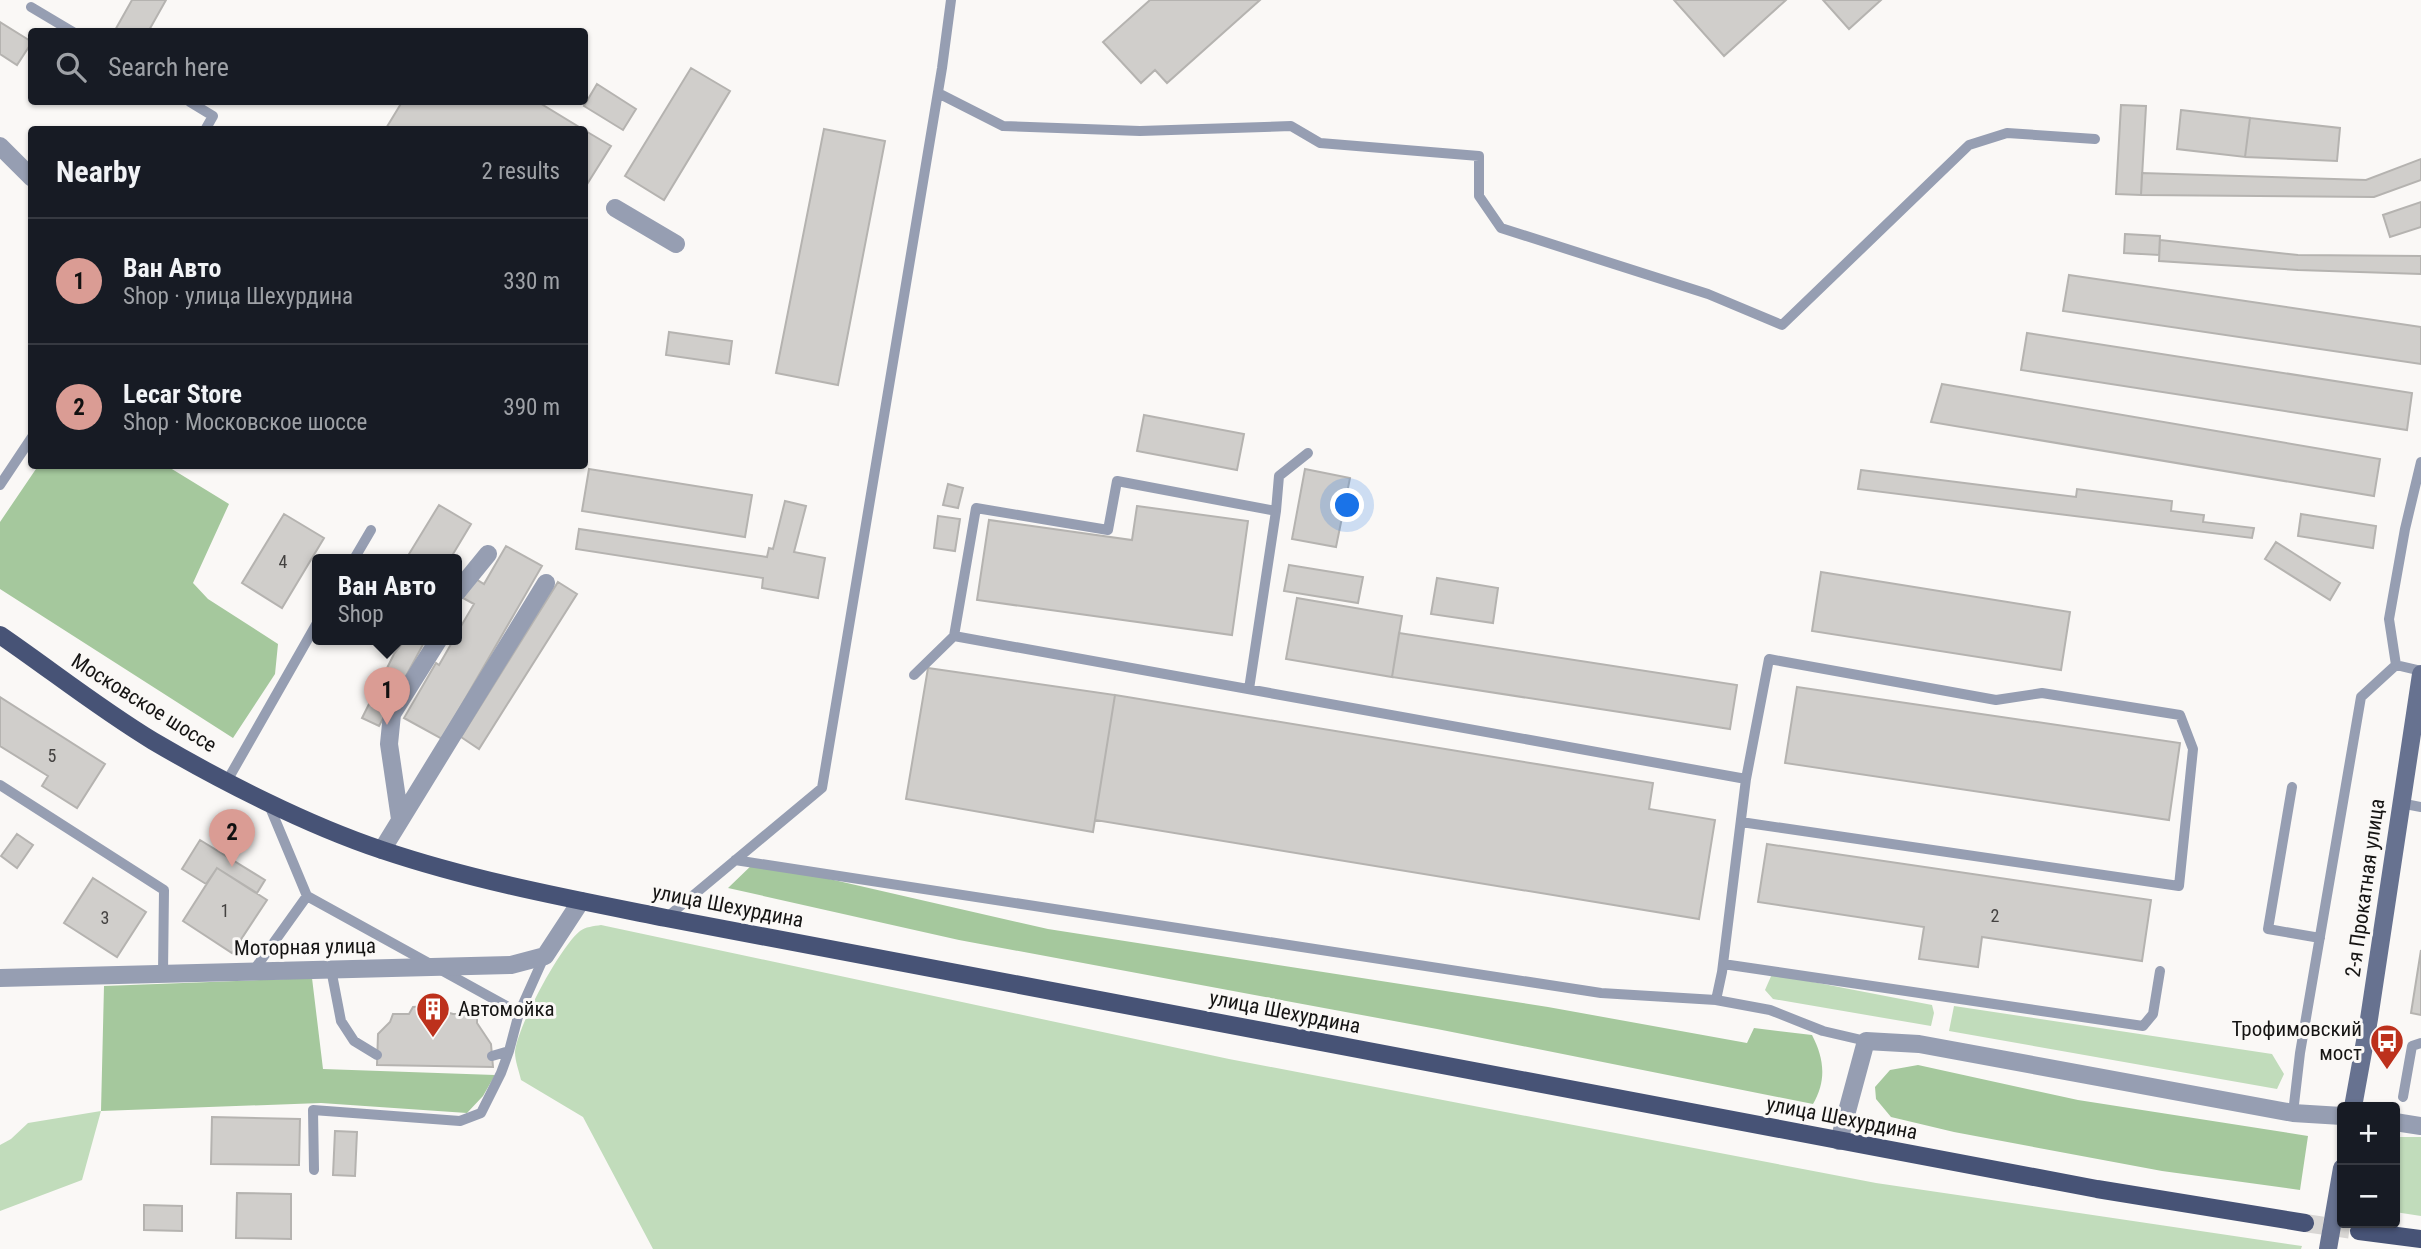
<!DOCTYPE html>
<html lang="en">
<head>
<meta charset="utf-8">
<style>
	:root { --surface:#171b24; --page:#20242c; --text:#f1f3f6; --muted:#9ea1a6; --line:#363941; --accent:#da9c94 }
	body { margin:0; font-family:"Roboto Condensed",sans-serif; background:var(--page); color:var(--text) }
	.controls { position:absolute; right:21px; bottom:21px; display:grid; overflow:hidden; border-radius:7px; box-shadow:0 2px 5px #0004 }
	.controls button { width:63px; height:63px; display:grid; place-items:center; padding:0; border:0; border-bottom:2px solid var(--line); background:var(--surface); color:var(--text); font:35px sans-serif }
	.you { position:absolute; left:1348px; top:506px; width:24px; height:24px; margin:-18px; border:5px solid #fff; border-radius:50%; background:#1a73e8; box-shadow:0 0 0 10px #1a73e833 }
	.badge { display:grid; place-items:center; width:46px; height:46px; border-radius:50%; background:var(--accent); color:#111; font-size:23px; font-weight:700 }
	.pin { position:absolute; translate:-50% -58px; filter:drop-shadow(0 2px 4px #0008) }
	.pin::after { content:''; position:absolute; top:37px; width:24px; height:21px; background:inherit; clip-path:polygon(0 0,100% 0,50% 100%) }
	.popup { position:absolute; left:312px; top:554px; width:150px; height:91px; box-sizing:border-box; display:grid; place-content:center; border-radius:7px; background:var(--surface); filter:drop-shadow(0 2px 5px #0005); font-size:23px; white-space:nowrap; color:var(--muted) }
	.popup b { font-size:26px; color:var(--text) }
	.popup::after { content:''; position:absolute; left:50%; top:100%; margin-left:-14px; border:14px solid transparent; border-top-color:var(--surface) }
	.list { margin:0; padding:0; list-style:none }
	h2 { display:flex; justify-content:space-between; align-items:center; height:91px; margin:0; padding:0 28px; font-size:30px }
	h2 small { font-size:23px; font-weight:400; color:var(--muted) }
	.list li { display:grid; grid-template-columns:46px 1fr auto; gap:21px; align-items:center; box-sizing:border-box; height:126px; padding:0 28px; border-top:2px solid var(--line) }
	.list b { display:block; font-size:26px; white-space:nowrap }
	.list p { margin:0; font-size:23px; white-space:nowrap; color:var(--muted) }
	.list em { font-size:23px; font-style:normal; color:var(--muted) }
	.icon { flex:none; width:38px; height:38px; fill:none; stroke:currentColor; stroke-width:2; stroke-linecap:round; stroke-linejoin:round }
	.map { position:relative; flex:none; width:2421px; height:1249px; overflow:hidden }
	.search { position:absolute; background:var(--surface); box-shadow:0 2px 5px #0004; left:28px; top:28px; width:560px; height:77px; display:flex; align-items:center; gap:18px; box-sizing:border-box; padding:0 24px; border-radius:7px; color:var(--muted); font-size:26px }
	.panel { position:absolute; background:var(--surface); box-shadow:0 2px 5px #0004; left:28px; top:126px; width:560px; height:343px; border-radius:7px }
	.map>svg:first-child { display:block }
</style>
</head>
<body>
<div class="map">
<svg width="2421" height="1249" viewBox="0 0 2421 1249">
	<rect width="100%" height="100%" fill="#faf8f6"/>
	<path fill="#c1dcbb" d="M601,925L1229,1059L1876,1183L2302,1246L2301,1249H653L583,1117L521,1080C519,1071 515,1061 515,1052C517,1027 560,947 580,931C585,927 594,926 601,925Z
		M1772,974L1932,1005L1934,1013L1931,1026L1773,999L1765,990Z
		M1954,1006L2272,1054L2284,1074L2277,1089L1949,1031Z
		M101,1111L82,1180L0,1211V1145L11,1139L28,1123Z
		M2395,1137H2421V1216L2395,1212Z"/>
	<path fill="#a5c89d" d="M38,466H167L229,504L193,583L208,599L278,644L275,674L233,738L0,589V522Z
		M755,862L1048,929L1548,1007L1747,1043L1754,1028L1812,1035C1824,1058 1827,1080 1813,1104L1437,1029L959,940L728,888Z
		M312,978L323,1069L495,1075L483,1096L467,1113L321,1103L101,1111L104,986Z
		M1918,1065L2078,1100L2308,1136L2300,1190L2162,1171L1954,1132L1891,1117L1876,1099L1875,1087L1890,1070Z"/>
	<path fill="#d0cecb" stroke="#b5b3b0" stroke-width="2" d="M132,0H166L148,32H114Z
		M1150,0H1260L1167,83L1155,70L1141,83L1103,42Z
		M1674,0H1786L1724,56Z
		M1823,0H1881L1849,29Z
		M0,22L32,42L17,65L0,54Z
		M691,68L730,91L664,200L625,176Z
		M597,84L636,109L623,130L584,106Z
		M402,102H538L584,130H385Z
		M2121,105L2146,106L2141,195L2116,194Z
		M2181,110L2250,118L2245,157L2177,149Z
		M2250,118L2340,128L2337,161L2245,157Z
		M824,129L885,141L838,385L776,373Z
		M584,130L611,146L584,189Z
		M2421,159V180L2374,197L2141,195L2142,173L2366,180Z
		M2421,202V227L2390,237L2383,215Z
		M2125,234L2160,236L2159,255L2124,253Z
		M2160,240L2298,255L2421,256V274L2298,270L2159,261Z
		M2069,275L2421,327V364L2063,311Z
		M669,332L732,341L729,364L666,355Z
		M2027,333L2412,393L2407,430L2021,370Z
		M1942,384L2380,459L2374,496L1931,422Z
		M1144,415L1244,434L1237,470L1137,451Z
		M589,469L752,495L745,537L582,511Z
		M1305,469L1350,478L1336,547L1292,539Z
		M1861,470L2076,497L2077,489L2172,501L2171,511L2204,515L2203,522L2254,528L2252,538L1858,489Z
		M948,484L963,488L958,508L943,505Z
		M785,501L806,506L794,552L825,558L818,598L762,588L763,578L576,549L579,529L767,557L769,548L773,549Z
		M439,505L471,524L450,559H406Z
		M1137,506L1248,521L1232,635L977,600L989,520L1132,540Z
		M284,514L324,538L282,608L242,583Z
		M2301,514L2376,526L2373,548L2298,536Z
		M938,516L960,519L955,551L934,548Z
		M2276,542L2340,583L2330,600L2265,559Z
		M506,546L542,566L442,739L404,718L436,663L439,665L454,639H457V633L474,604L463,598L474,578L484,584Z
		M1289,565L1363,577L1358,603L1284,591Z
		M1821,572L2070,612L2061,670L1812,631Z
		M1437,578L1498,588L1493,623L1431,614Z
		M558,582L577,594L479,749L461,737Z
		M1297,598L1402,616L1392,677L1286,659Z
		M1399,633L1737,685L1730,729L1392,677Z
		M406,639H426L379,726L362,718L394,654Z
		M928,668L1115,695L1093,832L906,799Z
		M1797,687L2180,743L2169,820L1785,763Z
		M1115,695L1653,783L1649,809L1715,820L1699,919L1095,820Z
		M0,697L105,764L77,808L42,786L48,776L0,746Z
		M17,834L33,845L17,868L1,856Z
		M200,840L265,880L257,893L217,868L206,884L182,869Z
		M1767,844L2151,900L2142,961L1982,937L1978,967L1919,959L1924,927L1758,902Z
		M217,868L267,900L232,953L183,921Z
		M93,878L146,912L117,957L64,923Z
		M2421,950V1015L2411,1013Z
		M427,1006L453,1014H477V1023L491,1044L493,1067L377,1065L378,1034L390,1022L393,1014H409L413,1007Z
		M212,1117L300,1119L299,1165L211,1164Z
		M335,1131L357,1132L355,1176L333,1175Z
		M237,1193L291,1194V1239L236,1238Z
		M144,1205L182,1206V1231L144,1230Z"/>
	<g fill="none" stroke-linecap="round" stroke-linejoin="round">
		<path stroke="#d8d6d4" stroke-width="18" stroke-dasharray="18 9" stroke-linecap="butt" d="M2305,1223L2359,1231"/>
		<path stroke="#969eb2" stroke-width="10" d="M31,7L73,32
			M938,93L1003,126L1140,131L1291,126L1320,143L1479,156V196L1501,228L1708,294L1782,325L1969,145L2007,133L2095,139
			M190,102L213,116L205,130
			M2421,462L2405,529L2389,619L2396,665L2421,671
			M0,485L32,437
			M1276,511L1279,476L1308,453
			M354,559L371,530
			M914,675L954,636
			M1249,689L1276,511L1117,481L1108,530L976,508L954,636L1746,779
			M227,781L317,623
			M0,785L164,890L163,973
			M2292,787L2268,929L2320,938
			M2400,803L2421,807
			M735,860L1601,993L1716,1000L1770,1010L1823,1031L1866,1041
			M307,896L519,1013
			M666,918L822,788L942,68L951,0
			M1723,964L2143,1026L2153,1014L2160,971
			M331,969L341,1021L354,1041L377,1055
			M254,970L307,896L269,805
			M1716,1000L1722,972L1746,779L1769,659L1996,700L2042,693L2180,715L2193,749L2179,886L1741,822
			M492,1056L509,1051L519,1013L544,957
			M2403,1097L2412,1046L2421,1043
			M2293,1113L2300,1053L2361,697L2396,665
			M314,1170L313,1110L460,1121L481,1113L501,1073L509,1051"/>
		<path stroke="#969eb2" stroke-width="18" d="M0,146L32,178
			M615,208L676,244
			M457,592L488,554
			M400,819L389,744L392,714L439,639
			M382,850L546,583
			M0,978L511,965L545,956L581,901
			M2395,1122L2421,1126
			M1839,1141L1866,1041L1919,1044L2293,1113L2342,1116"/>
		<path stroke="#677290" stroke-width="18" d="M2353,1107L2369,1019L2421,674"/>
		<path stroke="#475376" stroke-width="18" d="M0,635C51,670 100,709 153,741C221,781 307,825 382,850C474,881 571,899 666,918L2097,1189L2305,1223
			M2359,1231L2421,1239"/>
		<path stroke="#677290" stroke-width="18" d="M2328,1249L2342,1168"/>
	</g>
	<defs>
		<g id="building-pin" transform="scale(1.75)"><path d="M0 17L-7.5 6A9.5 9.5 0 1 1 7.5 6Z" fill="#bd311c" stroke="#faf8f6"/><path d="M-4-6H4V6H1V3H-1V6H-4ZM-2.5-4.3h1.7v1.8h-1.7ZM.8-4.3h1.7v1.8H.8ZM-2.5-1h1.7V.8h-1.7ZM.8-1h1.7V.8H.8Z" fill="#fff"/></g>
		<g id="bus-pin" transform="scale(1.75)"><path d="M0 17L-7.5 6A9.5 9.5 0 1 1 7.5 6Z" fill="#bd311c" stroke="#faf8f6"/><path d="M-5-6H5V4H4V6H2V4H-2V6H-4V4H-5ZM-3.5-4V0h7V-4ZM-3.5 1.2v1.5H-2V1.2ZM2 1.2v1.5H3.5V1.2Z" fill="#fff"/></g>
	</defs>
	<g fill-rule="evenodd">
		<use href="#building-pin" x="433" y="1009"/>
		<use href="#bus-pin" x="2387" y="1041"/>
	</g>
	<g text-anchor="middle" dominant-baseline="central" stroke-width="6" stroke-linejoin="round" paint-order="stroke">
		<g font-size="18" fill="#444241">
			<text x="283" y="561">4</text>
			<text x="52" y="755">5</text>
			<text x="225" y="910">1</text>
			<text x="1995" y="915">2</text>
			<text x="105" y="917">3</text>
		</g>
		<g font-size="21" fill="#151413" stroke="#faf8f6">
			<text transform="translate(144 703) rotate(32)">Московское шоссе</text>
			<text transform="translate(2365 888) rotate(-82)">2-я Прокатная улица</text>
			<text transform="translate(728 906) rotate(11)">улица Шехурдина</text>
			<text transform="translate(305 947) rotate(-1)">Моторная улица</text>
			<text transform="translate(1285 1012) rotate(11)">улица Шехурдина</text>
			<text transform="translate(1842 1118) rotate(11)">улица Шехурдина</text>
		</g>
		<g font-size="21" fill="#151413" stroke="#faf8f6" text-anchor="start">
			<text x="458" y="1009">Автомойка</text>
			<text x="2362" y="1029" text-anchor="end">Трофимовский<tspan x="2362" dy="24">мост</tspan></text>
		</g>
	</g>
</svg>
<div class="controls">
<button>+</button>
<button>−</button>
</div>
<div class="you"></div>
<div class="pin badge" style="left:387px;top:725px">1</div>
<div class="popup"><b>Ван Авто</b>Shop</div>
<div class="pin badge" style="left:232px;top:867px">2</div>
<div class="search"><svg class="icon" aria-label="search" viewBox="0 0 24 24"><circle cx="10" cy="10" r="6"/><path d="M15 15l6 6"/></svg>Search here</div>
<section class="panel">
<h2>Nearby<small>2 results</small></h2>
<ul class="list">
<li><span class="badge">1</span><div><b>Ван Авто</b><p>Shop · улица Шехурдина</p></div><em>330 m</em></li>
<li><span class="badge">2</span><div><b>Lecar Store</b><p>Shop · Московское шоссе</p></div><em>390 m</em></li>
</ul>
</section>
</div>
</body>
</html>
